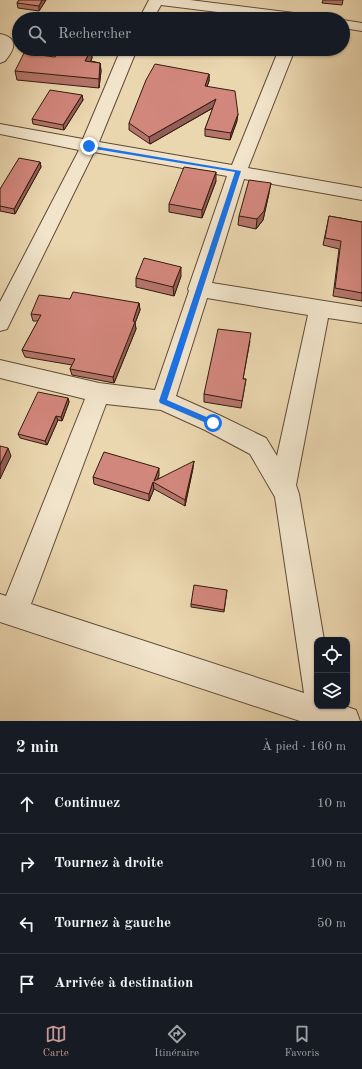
<!DOCTYPE html>
<html lang="fr">
<head>
<meta charset="utf-8">
<style>
	:root { --surface:#171b24; --page:#20242c; --text:#f1f3f6; --muted:#9ea1a6; --line:#363941; --accent:#c59692 }
	body { margin:0; font-family:"Old Standard TT",serif; background:var(--page); color:var(--text) }
	.controls { position:absolute; right:12px; bottom:12px; display:grid; overflow:hidden; border-radius:8px; box-shadow:0 1px 3px #0004 }
	.controls button { width:36px; height:36px; display:grid; place-items:center; padding:0; border:0; border-bottom:1px solid var(--line); background:var(--surface); color:var(--text); font:20px sans-serif }
	.stop { position:absolute; width:12px; height:12px; margin:-9px; border:3px solid #1a73e8; border-radius:50%; background:#fff }
	.stop.end { background:#1a73e8; border-color:#fff; box-shadow:0 1px 4px #0008 }
	.list { margin:0; padding:0; list-style:none }
	h2 { display:flex; justify-content:space-between; align-items:center; height:52px; margin:0; padding:0 16px; font-size:17px }
	h2 small { font-size:13px; font-weight:400; color:var(--muted) }
	.list li { display:grid; grid-template-columns:26px 1fr auto; gap:12px; align-items:center; box-sizing:border-box; height:60px; padding:0 16px; border-top:1px solid var(--line) }
	.list b { display:block; font-size:15px; white-space:nowrap }
	.list em { font-size:13px; font-style:normal; color:var(--muted) }
	.icon { flex:none; width:22px; height:22px; fill:none; stroke:currentColor; stroke-width:2; stroke-linecap:round; stroke-linejoin:round }
	.map { position:relative; flex:none; width:362px; height:721px; overflow:hidden }
	.search { position:absolute; background:var(--surface); box-shadow:0 1px 3px #0004; left:12px; right:12px; top:12px; height:44px; display:flex; align-items:center; gap:10px; box-sizing:border-box; padding:0 14px; border-radius:22px; color:var(--muted); font-size:15px }
	.sheet { height:292px; background:var(--surface) }
	nav { display:flex; justify-content:space-around; align-items:center; box-sizing:border-box; height:56px; border-top:1px solid var(--line); background:var(--surface); font-size:11px; color:var(--muted) }
	nav a { display:grid; justify-items:center; gap:2px }
	nav .on { color:var(--accent) }
	.map>svg:first-child { display:block }
</style>
</head>
<body>
<div class="map">
<svg width="362" height="721" viewBox="0 0 362 721">
	<rect width="100%" height="100%" fill="#ead6af"/>
	<filter id="stains"><feTurbulence type="fractalNoise" baseFrequency=".005" numOctaves="4"/><feColorMatrix values="0 0 0 0 .2 0 0 0 0 .09 0 0 0 0 .02 0 0 0 .5 -.17"/></filter>
	<radialGradient id="worn" r=".72"><stop offset=".6" stop-color="#630" stop-opacity="0"/><stop offset="1" stop-color="#630" stop-opacity=".3"/></radialGradient>
	<g fill="none" stroke-linecap="round" stroke-linejoin="round">
		<g stroke="#614a36" stroke-width="2">
			<path id="minor" d="M149,0H190L310,15L315,16L317,19H275L161,5L153,19H139Z
				M343,20L362,23V31L343,28Z
				M0,34C19,38 15,49 5,61L0,63Z
				M121,49H137L99,142L232,165L279,49H295L248,168L362,188V200L244,179L212,283L362,307V323L328,318L296,485L299,494L324,640H317V706H345L356,710L360,721H300L0,622V594L6,596L85,399L0,378V360L99,383L155,390L189,291L188,289L227,176L94,152L7,329L0,331V302L79,150L0,134V124L83,139ZM207,298L308,315L277,456L266,438L221,416L176,396ZM106,404L161,410L205,430L250,454L275,497L304,693L31,604Z"/>
		</g>
		<use href="#minor" fill="#f1e4cb" fill-rule="evenodd"/>
	</g>
	<path fill="#b5746b" stroke="#331c0d" d="M19,0H46L39,11L18,8L17,3Z
		M323,0H343L342,5L322,3Z
		M91,50L92,58L91,61L100,63L101,71L99,88L17,80L15,71L55,57Z
		M209,74V81L207,86L237,121L230,140L205,136V129L213,108L150,144L129,130V123Z
		M82,95L83,100L64,130L33,124L32,119Z
		M40,162L41,167L15,214L0,211V189Z
		M216,181L202,218L169,212V204Z
		M269,193L263,220L256,229L238,225L239,216Z
		M329,216L362,222V301L333,296L339,249L323,245Z
		M181,276L174,296L136,287V278Z
		M70,299L139,303L140,310L135,323L136,329L114,383L72,375L70,369L72,365L25,357L22,350L38,321H33L31,314Z
		M250,341L243,379H246L241,408L204,402V394Z
		M68,398L69,402L62,421L58,420L47,445L20,438L18,434Z
		M193,468L185,506L154,489L149,501L94,484L93,477L159,475L157,479Z
		M227,590L224,612L191,607V604Z"/>
	<path fill="#935e57" stroke="#331c0d" d="M42,0H46L39,11V6Z
		M91,50L92,58L86,69L85,61Z
		M100,63L101,71L99,88V79Z
		M209,74V81L205,93V86Z
		M82,95L83,100L64,130L63,125Z
		M216,99V106L150,144L149,137Z
		M238,114L237,121L230,140L231,133Z
		M40,162L41,167L15,214L14,209Z
		M216,172V181L202,218V210Z
		M271,183L269,193L263,220L256,229L257,219Z
		M181,267V276L174,296L173,287Z
		M139,303L140,310L135,323L136,329L114,383L113,377Z
		M68,398L69,402L62,421L61,417Z
		M56,416L58,420L47,445L45,441Z
		M8,448L11,456L0,479V465Z
		M194,461L193,468L185,506V500Z
		M159,468V475L156,483L154,481Z
		M153,482L154,489L149,501V494Z"/>
	<path fill="#d2877c" stroke="#331c0d" d="M19,0H42L39,6L17,3Z
		M60,49H84L91,50L85,61L100,63L99,79L15,71L24,53L55,57Z
		M155,64L209,74L205,86L235,91L238,114L231,133L205,129L216,99L149,137L129,123L146,80Z
		M50,90L82,95L63,125L32,119Z
		M19,158L40,162L14,209L0,206V189Z
		M184,167L216,172L202,210L169,204Z
		M249,180L271,183L264,211L257,219L239,216Z
		M329,216L362,222V293L335,288L341,241L325,238Z
		M144,258L181,267L173,287L136,278Z
		M73,292L139,303L133,321L135,322L113,377L70,369L75,359L22,350L41,315L31,314L39,295L70,299Z
		M218,329L251,333L243,379H246L242,401L204,394Z
		M38,392L68,398L61,417L56,416L45,441L18,434Z
		M0,446L8,448L0,465Z
		M104,452L159,468L154,481L194,461L185,500L153,482L149,494L93,477Z
		M194,585L227,590L224,610L191,604Z"/>
	<path fill="#1a73e8" d="M87,145L241,171L167,400L216,421V425H211L160,403L159,401L235,172L89,148Z"/>
	<rect width="100%" height="100%" filter="url(#stains)"/>
	<rect width="100%" height="100%" fill="url(#worn)"/>
</svg>
<div class="controls">
<button><svg class="icon" aria-label="locate" viewBox="0 0 24 24"><circle cx="12" cy="12" r="6"/><path d="M12 2v4M12 18v4M2 12h4M18 12h4"/></svg></button>
<button><svg class="icon" aria-label="layers" viewBox="0 0 24 24"><path d="M12 4l9 5-9 5-9-5zM3 14l9 5 9-5"/></svg></button>
</div>
<div class="stop" style="left:213px;top:423px"></div>
<div class="stop end" style="left:89px;top:146px"></div>
<div class="search"><svg class="icon" aria-label="search" viewBox="0 0 24 24"><circle cx="10" cy="10" r="6"/><path d="M15 15l6 6"/></svg>Rechercher</div>
</div>
<section class="sheet">
<h2>2 min<small>À pied · 160 m</small></h2>
<ul class="list">
<li><svg class="icon" aria-label="ahead" viewBox="0 0 24 24"><path d="M12 20V5M6 11l6-6 6 6"/></svg><div><b>Continuez</b></div><em>10 m</em></li>
<li><svg class="icon" aria-label="right" viewBox="0 0 24 24"><path d="M7 20v-9h11M14 6l5 5-5 5"/></svg><div><b>Tournez à droite</b></div><em>100 m</em></li>
<li><svg class="icon" aria-label="left" viewBox="0 0 24 24"><path d="M17 20v-9H6M10 6l-5 5 5 5"/></svg><div><b>Tournez à gauche</b></div><em>50 m</em></li>
<li><svg class="icon" aria-label="arrive" viewBox="0 0 24 24"><path d="M6 21V4h12l-3 4 3 4H6"/></svg><div><b>Arrivée à destination</b></div></li>
</ul>
</section>
<nav>
<a class="on"><svg class="icon" aria-label="map" viewBox="0 0 24 24"><path d="M3 6l6-2 6 2 6-2v14l-6 2-6-2-6 2zM9 4v14M15 6v14"/></svg>Carte</a>
<a><svg class="icon" aria-label="directions" viewBox="0 0 24 24"><path d="M12 3l9 9-9 9-9-9zM9 14v-3h6M13 9l2 2-2 2"/></svg>Itinéraire</a>
<a><svg class="icon" aria-label="saved" viewBox="0 0 24 24"><path d="M7 4h10v16l-5-4-5 4z"/></svg>Favoris</a>
</nav>
</body>
</html>
